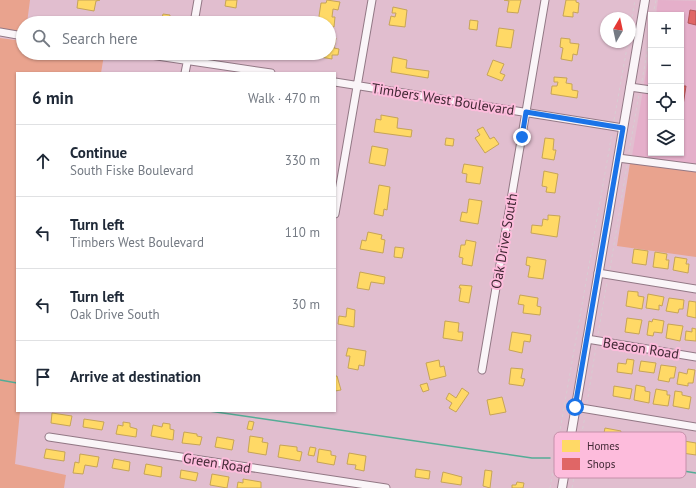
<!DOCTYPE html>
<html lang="en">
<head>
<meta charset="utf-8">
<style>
	:root { --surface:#fff; --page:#f2f2f3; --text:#1f2937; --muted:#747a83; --line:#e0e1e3 }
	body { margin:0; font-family:"PT Sans",sans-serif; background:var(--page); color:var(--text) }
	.controls { position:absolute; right:12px; top:12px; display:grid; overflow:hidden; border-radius:0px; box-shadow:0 1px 3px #0004 }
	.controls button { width:36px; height:36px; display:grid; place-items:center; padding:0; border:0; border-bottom:1px solid var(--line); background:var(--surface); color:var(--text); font:20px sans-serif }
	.compass { position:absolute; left:600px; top:12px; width:36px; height:36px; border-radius:50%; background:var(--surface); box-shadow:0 1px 3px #0004; rotate:9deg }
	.stop { position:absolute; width:12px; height:12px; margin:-9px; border:3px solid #1a73e8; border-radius:50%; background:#fff }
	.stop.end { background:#1a73e8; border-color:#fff; box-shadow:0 1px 4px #0008 }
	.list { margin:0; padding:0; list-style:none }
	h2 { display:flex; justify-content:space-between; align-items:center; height:52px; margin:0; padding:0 16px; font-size:17px }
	h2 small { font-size:13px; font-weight:400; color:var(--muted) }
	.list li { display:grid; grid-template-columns:26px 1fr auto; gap:12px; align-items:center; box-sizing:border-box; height:72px; padding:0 16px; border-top:1px solid var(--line) }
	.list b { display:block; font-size:15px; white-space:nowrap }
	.list p { margin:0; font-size:13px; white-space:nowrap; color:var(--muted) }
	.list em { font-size:13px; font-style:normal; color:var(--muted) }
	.icon { flex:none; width:22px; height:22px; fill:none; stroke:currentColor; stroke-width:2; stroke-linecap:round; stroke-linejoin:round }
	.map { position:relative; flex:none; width:696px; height:488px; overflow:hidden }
	.search { position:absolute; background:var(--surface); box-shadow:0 1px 3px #0004; left:16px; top:16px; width:320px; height:44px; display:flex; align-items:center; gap:10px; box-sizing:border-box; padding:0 14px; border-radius:22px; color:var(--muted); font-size:15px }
	.panel { position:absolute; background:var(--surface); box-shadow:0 1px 3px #0004; left:16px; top:72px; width:320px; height:340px; border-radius:0px }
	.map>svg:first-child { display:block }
</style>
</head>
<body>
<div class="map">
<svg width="696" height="488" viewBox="0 0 696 488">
	<rect width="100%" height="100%" fill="#e1becf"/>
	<path fill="#e5afca" d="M658,0L696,1V164L632,156L651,42V153H681V15H656Z"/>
	<path fill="#e9a38e" d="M0,0H30L27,23H23V32L0,29Z
		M0,38L23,41V53H91L104,55L101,73H17V411H20L15,464L66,475L64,488H0Z
		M630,163L696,172V257L617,246Z"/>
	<path fill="#ffd966" stroke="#c6a457" d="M78,0H100L96,1L94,11L77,8Z
		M226,0H237L236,8L225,6Z
		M327,0L340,2L338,10L333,9L332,17H335L334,27L329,26V23H318L321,3H326Z
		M504,0H521L518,13L507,12L509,1Z
		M566,0H576V2L579,3L578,13L573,12V17L563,16Z
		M393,7L407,10L405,27L389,25L391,16L395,17L396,13H392Z
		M163,14L170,15L169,23H153L154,17L162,18Z
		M470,20L478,21L477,30L469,29Z
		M499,28L514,30L511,48L496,46Z
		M329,37L336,38L334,48L339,49L338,55H332V59L320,57V53H329Z
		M561,38L570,39V43L579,44L577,55L573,54L572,61L561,59L563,48L560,47Z
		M393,57L407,60L406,68L429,71L428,78L391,72Z
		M493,60L504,64L500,73L505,75L502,81L487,75Z
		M554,77L567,78L566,83L572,84V90L578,91L577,98L551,94L552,86H557L558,82H554Z
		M381,115L398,118L397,128L412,130L411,137L374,132L376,119L381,120Z
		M483,127L490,139L494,137L499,144L485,153L475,138L480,135L477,130Z
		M446,138L454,139L453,146L445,145Z
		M545,138L554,139L553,150H556L554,160L542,158Z
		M372,146L388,149L385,166L369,163Z
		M464,164L483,167L480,184L466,182L467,174L462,173Z
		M544,171L558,174L555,193L546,192L547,187L542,186Z
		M379,185L390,187L387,210L384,209L383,216L374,214Z
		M469,199L482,201L478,224L460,221L462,212L467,213Z
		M548,215L560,216L557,237L531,233L532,225L542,226L543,219L548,220Z
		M368,232L382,235L381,239L385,240L383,253L360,249L362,240L366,241Z
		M466,240L476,242L472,266L462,264L463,258L459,257L461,245H465Z
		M395,247L404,248L402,258L394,257Z
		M634,249L648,251L646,265L632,263Z
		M655,252L667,254L666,260H669L668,269L653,267Z
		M527,257L546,260L543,279L528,277L530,266L526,265Z
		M675,257L687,259L686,264H689L688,273L673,270Z
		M360,272L385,277L384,284L371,282L369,290L357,288Z
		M460,285L472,286L469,303L459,301L461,288H459Z
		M628,291L638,292V296L644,297L642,309L626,306Z
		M648,294L664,297L662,306L659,305V310L646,308Z
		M520,295L538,298L537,306L541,307L540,315L523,313L524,305L518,304Z
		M669,298L684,300L683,309H679L678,313L666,311Z
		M689,301L696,302V318L687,316Z
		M347,308L355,310L354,327L338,324L339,316L346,317Z
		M627,318L642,320L639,334L625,332Z
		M653,319L664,321L662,333L654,332L653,336L647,335L649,321L652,322Z
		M445,321L459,323L458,332H463L462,341L443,338Z
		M668,324L683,326L680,341L666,338Z
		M692,328L696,329V341L685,340L686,331L692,332Z
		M512,332L531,335L530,342L524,341L522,353L509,350Z
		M348,348L366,351L364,366L359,365L358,370L348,368L350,356H346Z
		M627,359L634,360L632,374L617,372L618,363L626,364Z
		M439,360L440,367L444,366L446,376L430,380L426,363Z
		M641,361L656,363L654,373L639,371Z
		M661,365L676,367L674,378H670L669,382L658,380Z
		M511,368L523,369L521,378L525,379L523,386L509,384Z
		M688,369L695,370L693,383H688V386L677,384L679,372L687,374Z
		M335,376H337L341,390L335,391Z
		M427,383L429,390L423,392L420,385Z
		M636,385L645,387V391L650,392L649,403L634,400Z
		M614,386L632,389L630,399L613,396Z
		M462,388L469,393L456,412L449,408L452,403L446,399L449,393L456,398Z
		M656,389L667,391V395H670L668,406L653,404Z
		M675,391L682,392V395L691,397L689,409L673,406Z
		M502,397L506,412L490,415L487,400Z
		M52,413L72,416L70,426L51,423Z
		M84,419L104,422L102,430L83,427Z
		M249,421L254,422L252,430L247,429Z
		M123,422L130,423V427L137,429L136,437L116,434L118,425L123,426Z
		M163,423L170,424V429L174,430L173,440L151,436L153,425L162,427Z
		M605,428L621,431L619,445L602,442Z
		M184,432L197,434V436L202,437L200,445L182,443Z
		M250,436L263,438L262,442L268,443L266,455L248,452Z
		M217,437L234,440L232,450L215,447Z
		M684,441L696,443V455L682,453Z
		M280,445L297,447V451L302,452L300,461L278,457Z
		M310,447L316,448L314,456L308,455Z
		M46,449L65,452L64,461L44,458Z
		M319,449L331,451V455L336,456L334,465L317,462Z
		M349,453L366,456L364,471L355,469L356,465L347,464Z
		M80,454L99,457L97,467L85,465L83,474L73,473L75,462L79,463Z
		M114,459L130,462L129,471L112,468Z
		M146,464L162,467L161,477L144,474Z
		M416,469L430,471L429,479L415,477Z
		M181,470L198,473L196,481L180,478Z
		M485,470L492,471L490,488L483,486Z
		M443,472L462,477L461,485L441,482Z
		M212,474L229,477L227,488L210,485Z
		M243,479L261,482V488H237L238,482L243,483Z
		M517,482L524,483L523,488H512V485H516Z"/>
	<path fill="#e06666" stroke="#b15457" d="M690,10L696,11V25L688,23Z
		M681,86H686L682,112L681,111Z"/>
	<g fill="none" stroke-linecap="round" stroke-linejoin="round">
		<path stroke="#54ac96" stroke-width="1.5" d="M0,380L17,383
			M209,411L532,458H550
			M595,457L696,473"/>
		<g stroke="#927885" stroke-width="9">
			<path id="minor" d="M194,23L198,0
				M0,32L23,36
				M137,53L271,73
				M185,73L189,53
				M335,82L623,128
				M630,87L651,90
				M618,158L696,168
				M335,214L372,0
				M598,273L696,289
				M587,339L696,357
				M482,370L545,0
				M575,407L696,427
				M49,437L386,488"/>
		</g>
		<g stroke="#927885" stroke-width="10">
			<path id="major" d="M562,488L645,0"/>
		</g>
		<path stroke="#d8cdd2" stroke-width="1" stroke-dasharray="3 3" stroke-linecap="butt" d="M653,15L656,0
			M630,29L635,0
			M642,81L651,29
			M614,120L628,42
			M629,152L639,94
			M610,269L627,165
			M598,334L607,282
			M587,403L596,347
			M550,488L612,133
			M572,488L585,416"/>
		<use href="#minor" stroke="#faf5f8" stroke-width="7"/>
		<use href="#major" stroke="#faf5f8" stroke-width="8"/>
	</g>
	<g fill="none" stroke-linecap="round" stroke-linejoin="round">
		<path stroke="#1a73e8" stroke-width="5" d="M522,137L526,112L623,128L575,407"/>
	</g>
	<g text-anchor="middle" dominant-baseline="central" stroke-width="4" stroke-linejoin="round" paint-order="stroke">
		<g font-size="14" fill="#422935" stroke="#fdbcdc">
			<text transform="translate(443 99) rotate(9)">Timbers West Boulevard</text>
			<text transform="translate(504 241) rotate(-80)">Oak Drive South</text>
			<text transform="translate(641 348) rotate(9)">Beacon Road</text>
			<text transform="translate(217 463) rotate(9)">Green Road</text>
		</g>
	</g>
	<rect x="554" y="432" width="132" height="46" rx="6" fill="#fdbcdc" stroke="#c590aa" stroke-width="1"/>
	<rect x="562" y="440" width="18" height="12" fill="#ffd966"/>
	<rect x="562" y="458" width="18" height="12" fill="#e06666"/>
	<g font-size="11" fill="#422935">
		<text x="587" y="450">Homes</text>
		<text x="587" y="468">Shops</text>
	</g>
</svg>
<div class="controls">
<button>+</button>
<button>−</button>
<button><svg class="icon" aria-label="locate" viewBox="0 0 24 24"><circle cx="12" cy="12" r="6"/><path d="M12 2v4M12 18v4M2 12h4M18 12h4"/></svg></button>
<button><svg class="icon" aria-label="layers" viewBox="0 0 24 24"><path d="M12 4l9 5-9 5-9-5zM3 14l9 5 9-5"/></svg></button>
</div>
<svg class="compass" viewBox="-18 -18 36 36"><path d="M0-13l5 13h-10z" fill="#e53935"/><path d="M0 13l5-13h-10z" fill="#747a83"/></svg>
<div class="stop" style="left:575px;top:407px"></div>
<div class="stop end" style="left:522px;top:137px"></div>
<div class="search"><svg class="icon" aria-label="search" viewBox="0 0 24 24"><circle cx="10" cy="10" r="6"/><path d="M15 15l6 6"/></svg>Search here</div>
<section class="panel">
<h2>6 min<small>Walk · 470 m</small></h2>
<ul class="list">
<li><svg class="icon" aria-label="ahead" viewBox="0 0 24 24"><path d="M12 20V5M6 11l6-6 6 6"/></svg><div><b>Continue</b><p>South Fiske Boulevard</p></div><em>330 m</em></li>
<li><svg class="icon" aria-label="left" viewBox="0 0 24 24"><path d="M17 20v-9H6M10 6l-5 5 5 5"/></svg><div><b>Turn left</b><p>Timbers West Boulevard</p></div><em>110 m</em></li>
<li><svg class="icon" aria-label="left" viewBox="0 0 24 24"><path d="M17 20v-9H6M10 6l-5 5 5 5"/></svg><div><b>Turn left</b><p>Oak Drive South</p></div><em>30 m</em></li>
<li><svg class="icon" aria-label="arrive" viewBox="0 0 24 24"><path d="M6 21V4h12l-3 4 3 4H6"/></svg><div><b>Arrive at destination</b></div></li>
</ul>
</section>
</div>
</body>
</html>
